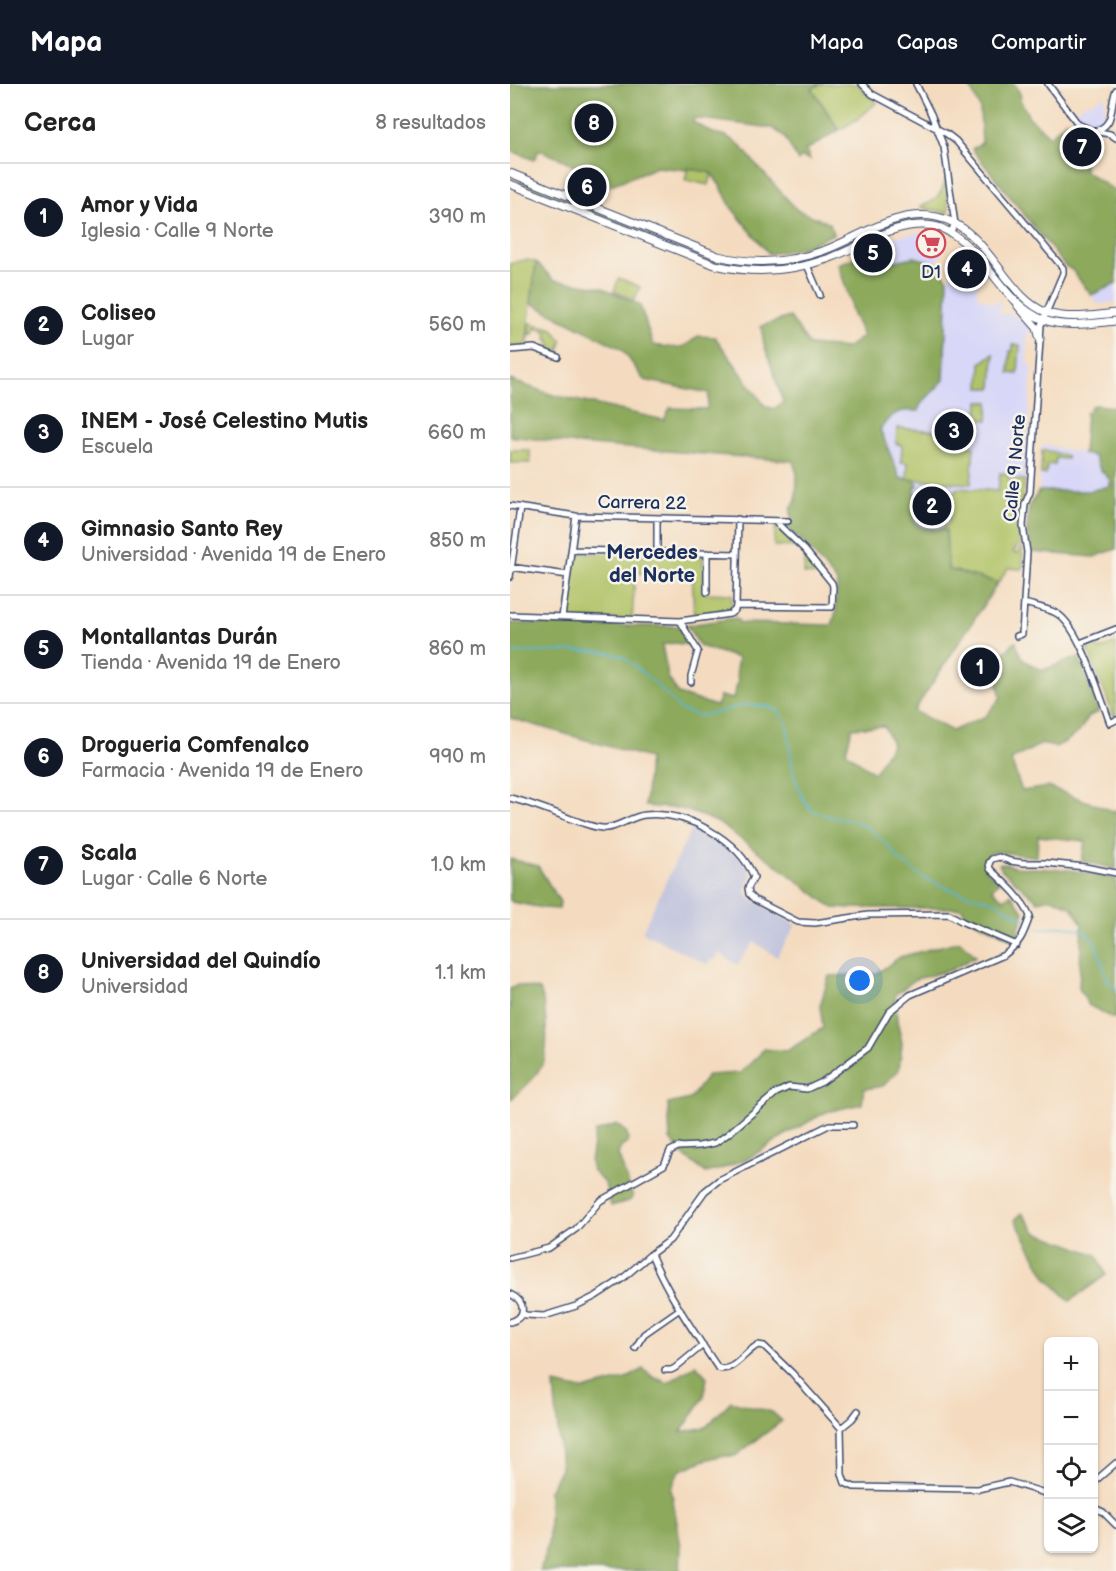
<!DOCTYPE html>
<html lang="es">
<head>
<meta charset="utf-8">
<style>
	:root { --surface:#fff; --page:#f2f2f2; --text:#222; --muted:#767676; --line:#e0e0e0; --accent:#111827 }
	body { margin:0; font-family:"Balsamiq Sans",sans-serif; background:var(--page); color:var(--text) }
	.controls { position:absolute; right:18px; bottom:18px; display:grid; overflow:hidden; border-radius:9px; box-shadow:0 2px 4px #0004 }
	.controls button { width:54px; height:54px; display:grid; place-items:center; padding:0; border:0; border-bottom:2px solid var(--line); background:var(--surface); color:var(--text); font:30px sans-serif }
	.you { position:absolute; left:350px; top:897px; width:21px; height:21px; margin:-15px; border:4px solid #fff; border-radius:50%; background:#1a73e8; box-shadow:0 0 0 9px #1a73e833 }
	.badge { display:grid; place-items:center; width:39px; height:39px; border-radius:50%; background:var(--accent); color:#fff; font-size:20px; font-weight:700 }
	.pin { position:absolute; translate:-50% -50%; border:3px solid #fff; box-shadow:0 2px 6px #0006 }
	.list { margin:0; padding:0; list-style:none }
	h2 { display:flex; justify-content:space-between; align-items:center; height:78px; margin:0; padding:0 24px; font-size:26px }
	h2 small { font-size:20px; font-weight:400; color:var(--muted) }
	.list li { display:grid; grid-template-columns:39px 1fr auto; gap:18px; align-items:center; box-sizing:border-box; height:108px; padding:0 24px; border-top:2px solid var(--line) }
	.list b { display:block; font-size:22px; white-space:nowrap }
	.list p { margin:0; font-size:20px; white-space:nowrap; color:var(--muted) }
	.list em { font-size:20px; font-style:normal; color:var(--muted) }
	.icon { flex:none; width:33px; height:33px; fill:none; stroke:currentColor; stroke-width:2; stroke-linecap:round; stroke-linejoin:round }
	.map { position:relative; flex:none; width:606px; height:1487px; overflow:hidden }
	header { display:flex; align-items:center; gap:36px; box-sizing:border-box; height:84px; padding:0 30px; background:var(--accent); color:#fff }
	header strong { font-size:28px }
	nav { display:flex; gap:33px; margin-inline-start:auto; font-size:21px }
	main { display:flex }
	aside { flex:1; background:var(--surface) }
	.map>svg:first-child { display:block }
</style>
</head>
<body>
<header>
<strong>Mapa</strong>
<nav><a>Mapa</a><a>Capas</a><a>Compartir</a></nav>
</header>
<main>
<aside>
<h2>Cerca<small>8 resultados</small></h2>
<ul class="list">
<li><span class="badge">1</span><div><b>Amor y Vida</b><p>Iglesia · Calle 9 Norte</p></div><em>390 m</em></li>
<li><span class="badge">2</span><div><b>Coliseo</b><p>Lugar</p></div><em>560 m</em></li>
<li><span class="badge">3</span><div><b>INEM - José Celestino Mutis</b><p>Escuela</p></div><em>660 m</em></li>
<li><span class="badge">4</span><div><b>Gimnasio Santo Rey</b><p>Universidad · Avenida 19 de Enero</p></div><em>850 m</em></li>
<li><span class="badge">5</span><div><b>Montallantas Durán</b><p>Tienda · Avenida 19 de Enero</p></div><em>860 m</em></li>
<li><span class="badge">6</span><div><b>Drogueria Comfenalco</b><p>Farmacia · Avenida 19 de Enero</p></div><em>990 m</em></li>
<li><span class="badge">7</span><div><b>Scala</b><p>Lugar · Calle 6 Norte</p></div><em>1.0 km</em></li>
<li><span class="badge">8</span><div><b>Universidad del Quindío</b><p>Universidad</p></div><em>1.1 km</em></li>
</ul>
</aside>
<div class="map">
<svg width="606" height="1487" viewBox="0 0 606 1487">
	<rect width="100%" height="100%" fill="#f7f3e8"/>
	<filter id="ink" filterUnits="userSpaceOnUse"><feTurbulence type="fractalNoise" baseFrequency=".0167" numOctaves="2"/><feDisplacementMap in="SourceGraphic" scale="12" xChannelSelector="R" yChannelSelector="G"/><feConvolveMatrix kernelMatrix="1 2 1 2 8 2 1 2 1" color-interpolation-filters="sRGB"/></filter>
	<filter id="wash" filterUnits="userSpaceOnUse"><feTurbulence type="fractalNoise" baseFrequency=".008" numOctaves="4" result="noise"/><feDisplacementMap in="SourceGraphic" scale="24" xChannelSelector="R" yChannelSelector="G"/><feGaussianBlur stdDeviation="1.35" result="paint"/><feColorMatrix in="noise" values="0 0 0 0 0 0 0 0 0 0 0 0 0 0 0 0 0 1.4 0 .05"/><feComposite in="paint" operator="in"/></filter>
	<g filter="url(#wash)">
		<rect width="100%" height="100%" fill="#f4dbbf"/>
		<path fill="#d8d7f8" d="M594,11V31L590,39L586,42H582L571,37L564,27L578,18L580,20Z
			M409,148L439,157L426,179L409,173H403L385,177L375,171L356,172L353,166L388,152Z
			M448,164L460,173V175L465,178L473,189L466,206L468,207L467,212L485,220L488,216L492,220L489,223V230L500,229L519,241L521,246L517,251V277L522,282L514,405L507,408L503,468L506,471L488,499L438,485L430,446L412,444L404,437L405,404L390,395L369,345L381,330L400,326L410,321L434,296L438,195L447,182L439,176Z
			M606,200V218L588,220L581,211Z
			M532,360L584,372L590,385L600,396V402L579,407H529Z"/>
		<path fill="#bfc2dd" d="M183,741L220,765L238,783L241,792L235,806L240,814L286,841L267,873L244,858L227,881L209,869L205,877L200,875L198,881L132,848Z"/>
		<path fill="#b1c367" stroke="#667962" stroke-width="1.5" d="M311,0H348L359,13L367,18L348,35L329,46L302,4Z
			M178,84L202,89L199,101L175,96Z
			M436,95L439,128L438,130L435,128L412,124L411,122C427,117 431,111 436,95Z
			M11,97L151,152L149,156L9,101Z
			M420,134C408,137 395,138 384,142C363,149 344,161 324,169C288,184 256,186 219,181V177C265,187 304,175 345,156C357,150 370,142 383,138C395,134 408,135 420,134Z
			M17,176L26,178L16,261L0,263V180L9,177Z
			M109,194L130,203L124,216L104,207Z
			M20,239L43,245L52,257L49,269L40,267L42,262L39,260L40,256L36,255L37,248L25,244L23,250L20,249L18,257Z
			M503,261H510L508,290L499,289L500,267H503Z
			M483,270H484L482,304H470L471,279Z
			M469,317L479,318L478,336L468,335Z
			M387,344L444,348L443,361L464,362L461,400L397,395L398,379L391,378L392,361L386,360Z
			M0,366H20V379H0Z
			M535,366L557,372V375L546,374L545,381L537,380L536,390H531L532,367Z
			M490,389L498,390V395L515,396L509,436L511,458L503,468L507,470L512,462L513,483L511,485L498,484L488,499L438,485L436,446H430L439,438L440,408L447,407V404L488,407Z
			M265,443L285,461L284,463L264,462Z
			M68,469L193,471L195,509L222,510V520L220,525L189,532L184,530L182,488L125,489L122,536H61L58,529L64,472Z
			M295,471L312,490L311,491L294,490Z
			M606,559V631L605,632L603,630L577,563L584,560L589,566Z"/>
		<path fill="#8ca95c" stroke="#546c5d" stroke-width="1.5" fill-rule="evenodd" d="M0,0H311L302,5L329,46L296,66L300,76L291,73L288,77L274,52L262,44L184,34L183,38L203,49L216,52L229,60L250,85L287,126L320,139L323,150L292,164L259,170L221,123L211,103L201,89L178,84L177,86L147,83L96,103L54,76L29,66L24,76L2,67L0,70Z
			M459,0H505L511,12L510,15L519,33L540,52L556,37L570,49L563,75L574,78L575,87L605,107L604,129L606,134V200L581,211L562,186L555,182L462,65L472,59L470,25Z
			M371,171H375L385,177L404,173L426,179L438,195L434,296L410,321L409,327C388,325 382,329 370,345L390,394L405,396L408,401L405,404L404,437L413,444L436,446L438,485L488,499L404,627L442,647L476,632L491,613L488,602V577L503,559L506,558C510,577 517,579 533,586L569,573L589,628L579,632L569,648L555,658L545,663L531,660L501,676L512,707L538,703L603,727L606,726V785L572,777L575,757L528,752L527,773L491,768H483L474,776L476,786L489,798L482,805L493,815L501,810L514,828L506,854H500L456,833L452,824H323L264,779L207,738L173,725L135,722L139,674L0,634V539L88,542H166L169,543L181,560L180,561L164,559L152,561L158,593L168,610L206,622L210,612L223,615L228,597L226,586L228,574L190,562L177,542L178,541L226,534L230,539L322,541L326,528L327,498L295,460L272,440H278L281,437V424L286,417L287,390L283,377L68,360L0,352V296L43,311L154,336L160,324L197,325L199,309L134,296L112,265L21,219L26,178L44,196L91,203L130,221L143,261C165,264 170,268 188,252L205,253L255,322L264,325L273,318L254,260L251,242L280,233L299,261L337,264L353,252L341,226V219L328,180L347,173ZM374,642L382,660L364,689L336,668L342,644Z
			M584,321L606,323V465L584,473L522,468L517,448L519,422L529,407H579L600,402V396L590,385L584,372L573,370L576,328H579L580,323Z
			M0,775L28,782L50,818L49,825L33,824L2,818L0,816Z
			M491,779L506,783L560,786L606,795V934H603L578,921L569,904L572,840L562,823L542,814L528,817L492,786L489,780Z
			M450,857L466,872L441,886L406,895L385,911L387,936L392,959L389,986L373,1002L354,1005L352,1020L316,1028L275,1051L239,1074L211,1085L196,1089L174,1072L160,1055L158,1020L180,1015L198,991L230,989L250,970L253,965L277,967L313,944L310,922L319,892L366,890L390,873Z
			M7,901L30,906C36,921 40,967 32,981C24,996 13,1006 0,1016V905Z
			M106,1041C114,1044 119,1049 118,1059L111,1063L108,1070L123,1113L119,1117L101,1122L95,1100L82,1086L80,1078L85,1048Z
			M512,1129L526,1148L587,1171L596,1191L560,1217L536,1193L505,1136Z
			M186,1281L197,1293L194,1313L171,1348L196,1343L221,1317L262,1328L272,1337L225,1372H210L192,1377L169,1387L161,1405L171,1463L170,1487H30L39,1455V1407L51,1384L44,1300L73,1306L116,1295L133,1285L143,1293L158,1299Z"/>
		<g fill="none" stroke-linecap="round" stroke-linejoin="round">
			<path stroke="#55b7d4" stroke-width="1.5" d="M0,570L10,568L77,567L97,568L114,573L146,600L171,626L189,632L213,627L233,621L256,622L269,627L277,641L284,692L293,715L301,726L321,733L345,737L358,744L379,762L388,775L414,794L437,804L459,811L484,817L516,836
				M520,838L530,845L555,842L574,847L585,858L598,897L606,905"/>
		</g>
	</g>
	<g filter="url(#ink)">
		<g fill="none" stroke-linecap="round" stroke-linejoin="round">
			<g stroke="#3c496d" stroke-width="8">
				<path id="minor" d="M352,0L362,10L437,50L446,57L553,184V189L531,241L520,408L515,420L513,442L517,468L512,550L507,552
					M406,0L421,30L434,63L445,140L440,149
					M538,0L568,40L583,47L600,50L606,54
					M585,47C606,41 599,23 606,6
					M297,181L310,211
					M0,266L24,264L48,273
					M0,422L66,432L278,437
					M62,466L227,470
					M147,468V434
					M0,483L58,491
					M0,493L10,424
					M197,508V469
					M514,519C524,522 537,524 546,529C570,542 590,612 600,639L606,636
					M226,522L322,523L323,503L322,499L295,466L265,437
					M0,531L170,537L220,530L225,526L226,522L228,435
					M52,533L66,432
					M170,537L188,567L181,592V598
					M570,559L606,545
					M0,714C21,719 41,727 61,735C71,738 81,743 92,744C105,746 121,732 135,731C177,727 228,755 244,793L238,804L239,810L245,816L288,838L305,839L358,831L439,830L453,838L507,861
					M141,1170C158,1211 184,1248 208,1284C224,1289 235,1267 248,1261L254,1262L282,1289L331,1344L332,1390L335,1399L344,1403L468,1405L499,1398L538,1410
					M0,1174L39,1164L66,1145L90,1117L154,1081L160,1067L168,1063L189,1062L205,1059L218,1050L266,1009L279,1003L297,1005L312,998L358,964L379,928L400,911L494,871C511,858 513,852 520,832C512,814 495,799 480,785L479,779L482,775L489,773L500,777L514,779H536L575,783L606,789
					M0,1210C15,1217 18,1233 0,1238
					M12,1229L16,1231L34,1232L66,1222L86,1212L112,1195L141,1170L160,1156L195,1107L209,1096L319,1041H343
					M125,1264L134,1250L170,1225
					M155,1286H161L165,1284L193,1261
					M331,1344L342,1335L348,1327
					M584,1398L606,1379
					M584,1424L593,1428L606,1441"/>
			</g>
			<g stroke="#3c496d" stroke-width="9">
				<path id="major" d="M0,89L208,172C244,181 280,179 315,166C352,152 386,125 427,133C479,143 494,214 538,229C560,236 584,231 606,229
					M0,100L205,181C244,190 280,188 317,175C353,163 385,135 424,142C431,143 435,146 441,149C478,171 493,220 534,236C556,244 583,239 606,237
					M508,222L527,244L530,255"/>
			</g>
			<use href="#minor" stroke="#fff" stroke-width="5"/>
			<use href="#major" stroke="#fff" stroke-width="7"/>
		</g>
	</g>
	<defs>
		<g id="supermarket-ring" transform="scale(1.5)"><circle r="9.5" fill="#f7f3e8" stroke="#d1495b" stroke-width="1.5"/><path d="M-6-5.5h2.5l.6 2H6L4.5 2H-2.5L-4.4-4H-6ZM-1.5 3.2a1.3 1.3 0 1 0 .1 0ZM3 3.2a1.3 1.3 0 1 0 .1 0Z" fill="#d1495b"/></g>
	</defs>
	<g fill-rule="evenodd">
		<use href="#supermarket-ring" x="421" y="159"/>
	</g>
	<g text-anchor="middle" dominant-baseline="central" stroke-width="5" stroke-linejoin="round" paint-order="stroke">
		<g font-size="18" fill="#1b2f5e" stroke="#f7f3e8">
			<text x="421" y="188">D1</text>
		</g>
		<g font-size="18" fill="#1b2f5e" stroke="#f7f3e8">
			<text transform="translate(505 384) rotate(-85)">Calle 9 Norte</text>
			<text transform="translate(132 419) rotate(1)">Carrera 22</text>
		</g>
		<g font-size="20" font-weight="bold" fill="#1b2f5e" stroke="#f7f3e8">
			<text x="142" y="469">Mercedes<tspan x="142" dy="23">del Norte</tspan></text>
		</g>
	</g>
</svg>
<div class="controls">
<button>+</button>
<button>−</button>
<button><svg class="icon" aria-label="locate" viewBox="0 0 24 24"><circle cx="12" cy="12" r="6"/><path d="M12 2v4M12 18v4M2 12h4M18 12h4"/></svg></button>
<button><svg class="icon" aria-label="layers" viewBox="0 0 24 24"><path d="M12 4l9 5-9 5-9-5zM3 14l9 5 9-5"/></svg></button>
</div>
<div class="you"></div>
<div class="pin badge" style="left:470px;top:583px">1</div>
<div class="pin badge" style="left:422px;top:422px">2</div>
<div class="pin badge" style="left:444px;top:347px">3</div>
<div class="pin badge" style="left:457px;top:185px">4</div>
<div class="pin badge" style="left:363px;top:169px">5</div>
<div class="pin badge" style="left:77px;top:103px">6</div>
<div class="pin badge" style="left:572px;top:63px">7</div>
<div class="pin badge" style="left:84px;top:39px">8</div>
</div>
</main>
</body>
</html>
